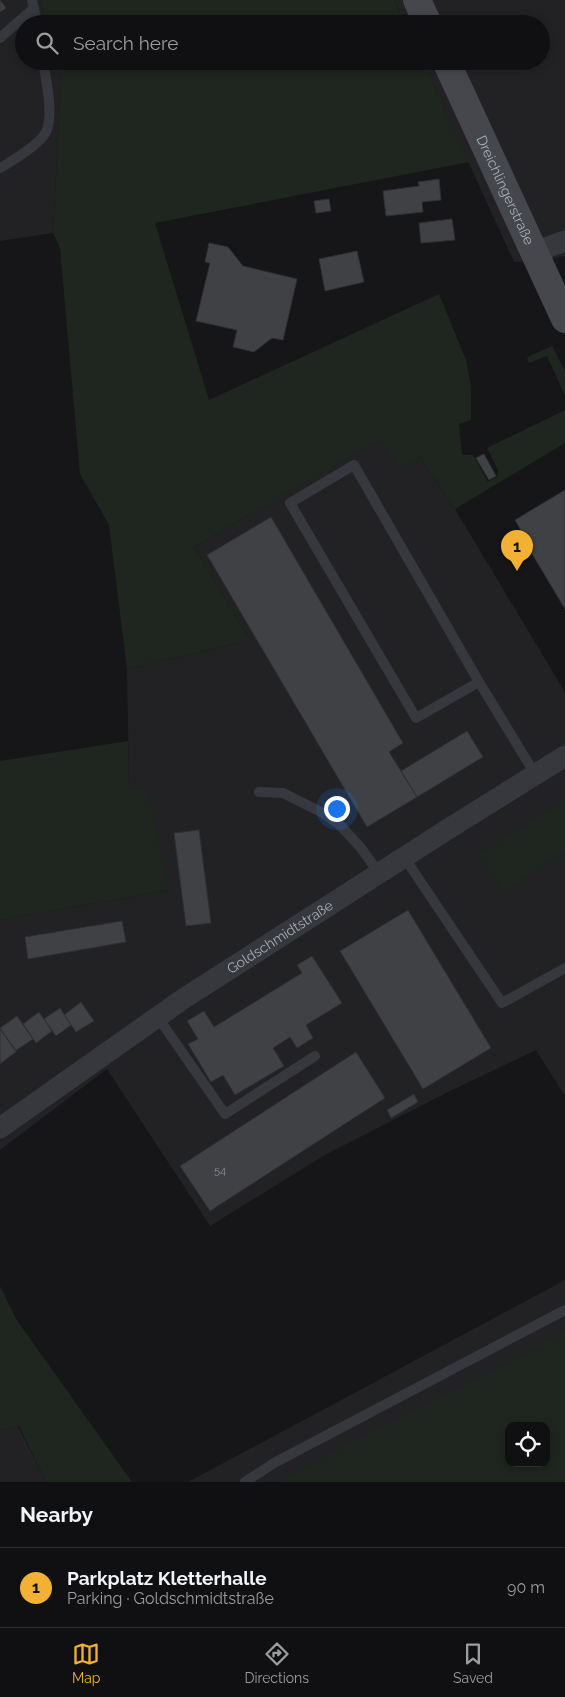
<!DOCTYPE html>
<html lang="en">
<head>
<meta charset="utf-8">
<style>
	:root { --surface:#101012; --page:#19191b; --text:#f1f3f6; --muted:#9c9d9f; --line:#303032; --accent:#f2b134 }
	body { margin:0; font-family:Raleway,sans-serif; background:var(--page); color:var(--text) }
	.controls { position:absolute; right:15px; bottom:15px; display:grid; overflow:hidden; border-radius:10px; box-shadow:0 2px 8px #0003 }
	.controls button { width:45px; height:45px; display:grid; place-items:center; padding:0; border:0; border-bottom:1px solid var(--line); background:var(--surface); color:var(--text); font:25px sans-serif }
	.you { position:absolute; left:336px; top:808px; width:18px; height:18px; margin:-12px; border:4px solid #fff; border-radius:50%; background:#1a73e8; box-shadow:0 0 0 8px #1a73e833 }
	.badge { display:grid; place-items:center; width:32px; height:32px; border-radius:50%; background:var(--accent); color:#111; font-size:16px; font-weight:700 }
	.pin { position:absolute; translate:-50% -41px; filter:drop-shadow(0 1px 2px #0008) }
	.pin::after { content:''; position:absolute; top:26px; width:18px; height:15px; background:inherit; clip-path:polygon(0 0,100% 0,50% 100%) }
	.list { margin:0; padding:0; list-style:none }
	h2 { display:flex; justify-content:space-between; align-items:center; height:65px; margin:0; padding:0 20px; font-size:21px }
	h2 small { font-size:16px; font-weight:400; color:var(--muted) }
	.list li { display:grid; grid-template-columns:32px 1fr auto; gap:15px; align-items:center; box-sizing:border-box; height:80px; padding:0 20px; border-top:1px solid var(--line) }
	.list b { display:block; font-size:19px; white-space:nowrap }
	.list p { margin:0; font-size:16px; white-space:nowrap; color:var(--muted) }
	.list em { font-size:16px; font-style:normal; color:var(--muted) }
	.icon { flex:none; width:28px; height:28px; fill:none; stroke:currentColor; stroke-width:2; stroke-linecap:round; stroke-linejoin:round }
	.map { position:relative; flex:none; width:565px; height:1482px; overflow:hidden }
	.search { position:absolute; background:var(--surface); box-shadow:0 2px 8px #0003; left:15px; right:15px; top:15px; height:55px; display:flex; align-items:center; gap:12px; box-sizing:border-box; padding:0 18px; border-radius:28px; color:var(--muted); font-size:19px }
	.sheet { height:145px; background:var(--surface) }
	nav { display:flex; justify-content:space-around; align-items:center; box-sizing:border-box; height:70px; border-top:1px solid var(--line); background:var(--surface); font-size:14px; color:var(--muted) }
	nav a { display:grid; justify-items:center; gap:2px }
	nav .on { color:var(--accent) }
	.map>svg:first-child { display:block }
</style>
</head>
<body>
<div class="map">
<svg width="565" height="1482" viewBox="0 0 565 1482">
	<rect width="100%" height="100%" fill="#161618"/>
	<path fill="#222225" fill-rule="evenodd" d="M0,0H40L47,24H24V61H57L61,78L53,233L0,241Z
		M394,0H565V256L552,259L514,262L422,61H541V24H405Z
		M380,438L420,457L455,509L565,692V1096L536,1050L446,1093L325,1155L210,1226L107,1069L0,1150V920L168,890L129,785L127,669L250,640L194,547Z
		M565,1280V1482H188ZM509,1426H546V1463H509Z
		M18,1426L46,1482H0V1430Z"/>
	<path fill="#1e261f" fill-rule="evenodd" d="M40,0H394L405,24H47Z
		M57,61H422L469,162L155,223L209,400L439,294L466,360L471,387V420L459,424L462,455H473L488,482L497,477L498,470L487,448L565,410V443L455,509L420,457L399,469L380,439L194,547L250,640L127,669L109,525L80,474L60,248L53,233L61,78Z
		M552,346L565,371V396L547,356L529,363L527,357Z
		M128,741L129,785L148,790L168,890L0,920V761Z
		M565,799V850L504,893L478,855Z
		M0,1286L16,1319L132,1482H46L19,1426L0,1430Z
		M565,1332V1482H276ZM509,1426H546V1463H509Z"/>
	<path fill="#404145" stroke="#303034" d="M0,0L6,8L0,12Z
		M439,179L441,200L422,202L423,212L386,216L383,191L419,186L418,182Z
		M329,199L331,211L316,213L314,201Z
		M452,219L455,240L421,243L419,223Z
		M209,243L228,247L243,266L297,279L283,340L272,338L254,352L233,347L237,330L196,321L210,263L205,262Z
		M357,251L364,282L325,291L319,259Z
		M484,454L496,476L489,480L476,458Z
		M565,490V609L528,547L530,546L515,520Z
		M271,517L403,743L389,752L417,797L367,827L207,555Z
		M467,731L483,757L417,797L401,771Z
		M199,830L211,923L186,926L174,833Z
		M408,910L491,1048L423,1089L340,951Z
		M122,921L126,942L28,959L25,937Z
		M312,956L342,1003L306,1025L313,1038L297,1048L290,1037L273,1048L284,1066L235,1095L223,1075L211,1082L188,1044L198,1039L187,1021L204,1011L214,1027L302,973L297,965Z
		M81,1002L94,1021L76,1032L64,1015Z
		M60,1008L71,1025L56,1036L44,1019Z
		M39,1012L52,1031L36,1043L23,1024Z
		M17,1016L33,1039L15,1051L0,1028Z
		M0,1029L17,1051L0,1064Z
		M356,1052L385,1098L210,1211L180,1166Z
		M414,1094L418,1102L391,1118L387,1110Z"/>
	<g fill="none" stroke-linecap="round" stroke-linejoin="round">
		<path stroke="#37383d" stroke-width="10" d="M32,0L37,24
			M0,38L34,8
			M0,168C12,161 40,144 46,132C54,114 46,81 43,61
			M479,682L416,718L290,503L354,465L479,682L535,774
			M259,792L283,793L321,812L339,824L361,848L379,873
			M404,857L502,1003L565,968
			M157,1016L225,1114L315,1056
			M245,1482L274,1463L565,1310"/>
		<g stroke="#37383d" stroke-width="21">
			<path d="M534,252L565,241"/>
			<path id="s1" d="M0,1128L183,999L445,831L565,756"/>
		</g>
		<g stroke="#45474d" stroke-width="28">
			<path d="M417,0L428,24"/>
			<path id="s2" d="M446,61L565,319"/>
		</g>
	</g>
	<g text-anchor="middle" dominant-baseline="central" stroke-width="4.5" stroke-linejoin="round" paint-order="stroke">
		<g font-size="11" fill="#8e929b">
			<text x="220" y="1170">54</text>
		</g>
		<g font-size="14" fill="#a8adb8" stroke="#111113">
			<text stroke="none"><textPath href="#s2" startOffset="142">Dreichlingerstraße</textPath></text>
			<text stroke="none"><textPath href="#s1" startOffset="339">Goldschmidtstraße</textPath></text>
		</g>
	</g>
</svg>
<div class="controls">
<button><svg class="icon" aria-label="locate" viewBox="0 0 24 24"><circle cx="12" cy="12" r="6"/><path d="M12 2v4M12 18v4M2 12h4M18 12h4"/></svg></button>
</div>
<div class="you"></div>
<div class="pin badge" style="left:517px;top:571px">1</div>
<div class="search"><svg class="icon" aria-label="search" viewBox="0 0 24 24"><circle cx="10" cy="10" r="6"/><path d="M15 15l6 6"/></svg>Search here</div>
</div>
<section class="sheet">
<h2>Nearby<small></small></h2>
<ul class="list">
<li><span class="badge">1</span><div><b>Parkplatz Kletterhalle</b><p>Parking · Goldschmidtstraße</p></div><em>90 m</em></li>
</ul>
</section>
<nav>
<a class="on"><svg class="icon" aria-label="map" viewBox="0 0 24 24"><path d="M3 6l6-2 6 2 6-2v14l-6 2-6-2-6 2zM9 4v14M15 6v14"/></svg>Map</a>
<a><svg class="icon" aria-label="directions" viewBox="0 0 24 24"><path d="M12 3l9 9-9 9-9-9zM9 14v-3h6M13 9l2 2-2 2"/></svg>Directions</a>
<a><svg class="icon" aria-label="saved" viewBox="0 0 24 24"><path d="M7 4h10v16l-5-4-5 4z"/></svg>Saved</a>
</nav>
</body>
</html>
